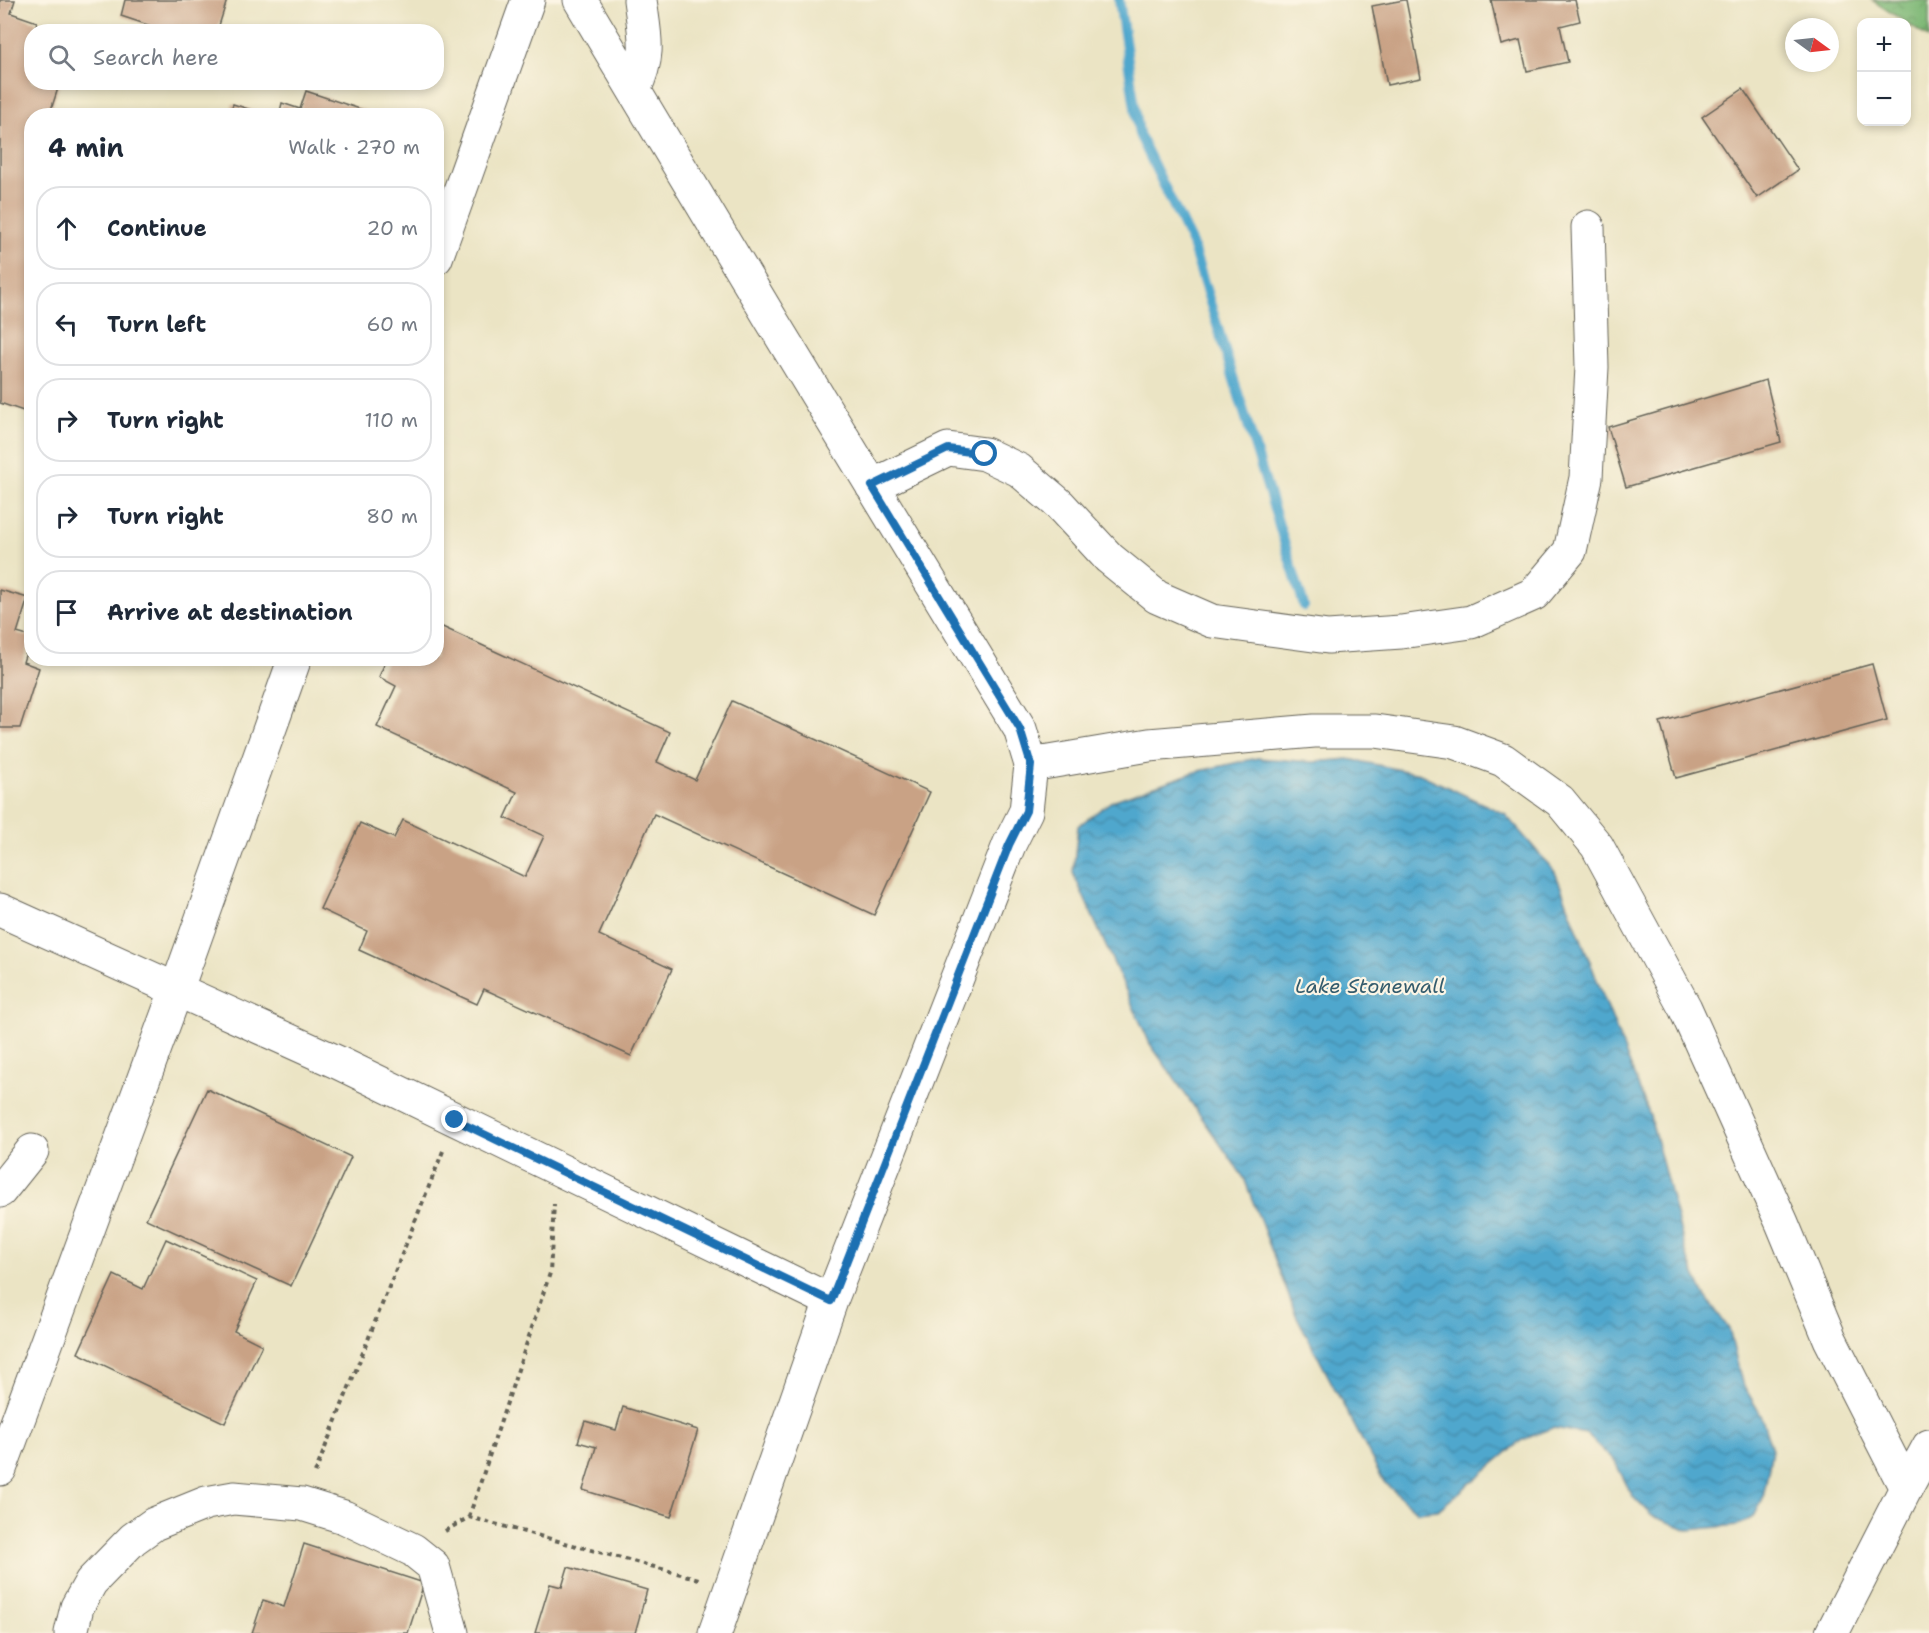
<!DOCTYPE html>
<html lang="en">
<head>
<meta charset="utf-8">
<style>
	:root { --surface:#fff; --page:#f6f6f7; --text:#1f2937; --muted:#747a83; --line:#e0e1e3 }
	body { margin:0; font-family:"Shantell Sans",sans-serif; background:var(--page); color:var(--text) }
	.controls { position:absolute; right:18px; top:18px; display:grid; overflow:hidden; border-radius:12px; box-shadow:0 3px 9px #0003 }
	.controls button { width:54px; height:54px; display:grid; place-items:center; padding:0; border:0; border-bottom:2px solid var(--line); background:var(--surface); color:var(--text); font:30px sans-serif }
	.compass { position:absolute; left:1785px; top:18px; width:54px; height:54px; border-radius:50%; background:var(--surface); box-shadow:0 3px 9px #0003; rotate:105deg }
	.stop { position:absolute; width:18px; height:18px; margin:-14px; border:4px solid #1f6fb2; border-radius:50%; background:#fff }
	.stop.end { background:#1f6fb2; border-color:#fff; box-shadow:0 2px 6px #0008 }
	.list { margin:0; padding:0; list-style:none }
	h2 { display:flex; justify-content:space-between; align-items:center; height:78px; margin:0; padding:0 24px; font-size:26px }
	h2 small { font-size:20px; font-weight:400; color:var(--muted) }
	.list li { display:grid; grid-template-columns:39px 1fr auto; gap:18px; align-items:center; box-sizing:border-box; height:84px; margin:0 12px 12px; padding:0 12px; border:2px solid var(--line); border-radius:24px }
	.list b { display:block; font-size:22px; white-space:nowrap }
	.list em { font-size:20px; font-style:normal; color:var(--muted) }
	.icon { flex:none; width:33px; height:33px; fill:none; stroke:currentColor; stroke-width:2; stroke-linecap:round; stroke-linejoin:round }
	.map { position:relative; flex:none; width:1929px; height:1633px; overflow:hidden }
	.search { position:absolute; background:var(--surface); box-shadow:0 3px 9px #0003; left:24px; top:24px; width:420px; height:66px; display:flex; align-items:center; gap:15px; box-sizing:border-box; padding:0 21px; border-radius:24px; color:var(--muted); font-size:22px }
	.panel { position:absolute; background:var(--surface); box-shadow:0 3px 9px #0003; left:24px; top:108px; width:420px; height:558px; border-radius:24px }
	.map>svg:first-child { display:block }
</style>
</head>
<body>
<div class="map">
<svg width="1929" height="1633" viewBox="0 0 1929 1633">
	<defs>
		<pattern id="forest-crowns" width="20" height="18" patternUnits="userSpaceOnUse" patternTransform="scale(1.5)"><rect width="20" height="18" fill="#7eb876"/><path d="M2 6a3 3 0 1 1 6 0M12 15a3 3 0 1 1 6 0" fill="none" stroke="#669560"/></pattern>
		<pattern id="water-waves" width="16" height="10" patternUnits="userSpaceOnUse" patternTransform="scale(1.5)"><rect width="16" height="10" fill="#50a7cd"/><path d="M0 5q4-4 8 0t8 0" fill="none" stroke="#4287a6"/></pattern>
	</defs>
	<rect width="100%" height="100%" fill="#fcf5e5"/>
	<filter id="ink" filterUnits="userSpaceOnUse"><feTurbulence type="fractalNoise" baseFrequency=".0167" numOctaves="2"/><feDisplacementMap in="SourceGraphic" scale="12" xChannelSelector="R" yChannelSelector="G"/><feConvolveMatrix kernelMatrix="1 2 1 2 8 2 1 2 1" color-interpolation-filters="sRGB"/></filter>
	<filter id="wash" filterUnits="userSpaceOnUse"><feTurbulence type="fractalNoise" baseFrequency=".008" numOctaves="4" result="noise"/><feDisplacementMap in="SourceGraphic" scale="24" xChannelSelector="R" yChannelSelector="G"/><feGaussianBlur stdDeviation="1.35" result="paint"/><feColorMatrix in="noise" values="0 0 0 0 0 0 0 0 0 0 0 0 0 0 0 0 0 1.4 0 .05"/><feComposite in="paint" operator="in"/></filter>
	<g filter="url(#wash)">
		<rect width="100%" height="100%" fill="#ebe4c4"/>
		<path fill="url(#forest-crowns)" stroke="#4d6a49" stroke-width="1.5" d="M1872,0H1929V38Z"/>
		<path fill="url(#water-waves)" stroke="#366274" stroke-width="1.5" d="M1257,758L1313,762L1349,759L1420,774L1505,814L1555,872L1650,1116L1687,1256L1704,1294L1729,1329L1742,1383L1761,1415L1772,1450L1763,1498L1754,1517L1738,1525L1689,1530L1652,1516L1633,1497L1615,1462L1586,1434L1553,1428L1522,1440L1438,1510L1417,1512L1384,1482L1296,1315L1244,1178L1150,1044L1073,873L1078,826L1112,801L1195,772Z"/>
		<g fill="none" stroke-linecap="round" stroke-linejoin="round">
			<path stroke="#50a7cd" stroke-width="10" d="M1119,0L1139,134L1192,244L1304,606"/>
		</g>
		<g id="blocks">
			<path fill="#c9a285" d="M0,0H15L11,13L37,22L34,32H32L31,41L32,82H60L49,116H32V414L0,403Z
				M125,0H227L217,32H169L121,16Z
				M1404,0H1406L1421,78L1387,85L1372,6Z
				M1491,0H1575L1580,21L1560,26L1568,62L1527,71L1520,40L1501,45Z
				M1743,89L1798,170L1757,198L1702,117Z
				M306,91L372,113L371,116H279L282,103L300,109Z
				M233,104L267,115V116H229Z
				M1766,380L1781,442L1626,487L1608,427Z
				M0,590L28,598L17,633L31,637L23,662L39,668L20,728H0Z
				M436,624L670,732L657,762L695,780L732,701L930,792L874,915L654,814L599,935L672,969L631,1056L484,989L477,1004L359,950L367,931L320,909L360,823L394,838L403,820L525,877L544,836L505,818L517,792L377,727L396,686L379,677L387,658H436Z
				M1872,664L1887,720L1676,778L1660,722Z
				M207,1089L351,1157L291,1286L146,1219Z
				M166,1239L257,1281L234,1331L262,1345L225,1423L78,1353L114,1275L143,1289Z
				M623,1407L698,1430L671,1517L583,1490L596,1447L578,1442L585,1421L616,1430Z
				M304,1544L424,1583L408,1633H252L263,1600L284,1607Z
				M568,1567L647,1590L635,1633H535L550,1584L562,1587Z"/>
		</g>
	</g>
	<g filter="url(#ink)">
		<use href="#blocks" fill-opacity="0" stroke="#646257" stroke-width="1.5"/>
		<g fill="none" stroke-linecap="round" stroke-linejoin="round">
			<g stroke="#646257" stroke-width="35">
				<path id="minor" d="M580,0L772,321L1020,729L1031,765L1026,811L1009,845L831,1301L715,1633
					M634,90C651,54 645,37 640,0
					M436,258L528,0
					M872,486L948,449L985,454L1019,470L1059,504L1109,558L1157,597L1212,621L1328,637L1401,632L1471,622L1534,594L1570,551L1586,478L1592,367L1588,227
					M1031,765L1149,745L1314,731H1375L1454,742L1503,760L1560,801L1597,846L1685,1008L1782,1223L1830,1339L1906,1488L1832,1633
					M0,910L339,1063L831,1301
					M0,1191L32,1151
					M0,1469L176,991L295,658
					M1906,1488L1929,1446
					M71,1633L77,1607L91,1582L133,1539L154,1524L206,1503L234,1498L302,1504L344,1517L413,1550L433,1566L452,1633"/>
			</g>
			<path stroke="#646257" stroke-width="4" stroke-dasharray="4.5 4.5" stroke-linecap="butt" d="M315,1473L443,1151
				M469,1517L550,1273L554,1204
				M445,1531L469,1517L699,1579"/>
			<use href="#minor" stroke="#fff" stroke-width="33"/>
		</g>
	</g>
	<g fill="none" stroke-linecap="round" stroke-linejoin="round" filter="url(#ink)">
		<path stroke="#1f6fb2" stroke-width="8" d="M455,1120L831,1301L1009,845L1026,811L1031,765L1020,729L872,486L948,449L985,454"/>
	</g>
	<g text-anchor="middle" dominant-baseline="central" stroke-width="4.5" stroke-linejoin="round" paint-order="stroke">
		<g font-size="20" font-style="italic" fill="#335b6c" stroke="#fcf5e5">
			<text x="1370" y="986">Lake Stonewall</text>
		</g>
	</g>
</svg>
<div class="controls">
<button>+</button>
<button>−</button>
</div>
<svg class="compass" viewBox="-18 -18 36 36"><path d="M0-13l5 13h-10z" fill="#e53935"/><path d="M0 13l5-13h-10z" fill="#747a83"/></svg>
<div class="stop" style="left:985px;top:454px"></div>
<div class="stop end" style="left:455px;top:1120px"></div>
<div class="search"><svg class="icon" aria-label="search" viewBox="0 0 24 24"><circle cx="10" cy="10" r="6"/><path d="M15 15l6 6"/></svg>Search here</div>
<section class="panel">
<h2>4 min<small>Walk · 270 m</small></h2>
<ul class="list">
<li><svg class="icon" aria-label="ahead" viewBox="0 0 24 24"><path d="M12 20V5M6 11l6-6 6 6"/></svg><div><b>Continue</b></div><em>20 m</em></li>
<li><svg class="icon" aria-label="left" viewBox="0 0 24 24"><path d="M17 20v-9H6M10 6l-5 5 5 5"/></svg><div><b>Turn left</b></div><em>60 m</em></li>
<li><svg class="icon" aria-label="right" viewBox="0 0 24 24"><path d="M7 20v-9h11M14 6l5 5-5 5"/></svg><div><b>Turn right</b></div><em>110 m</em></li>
<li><svg class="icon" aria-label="right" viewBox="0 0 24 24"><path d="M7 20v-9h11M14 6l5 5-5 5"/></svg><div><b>Turn right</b></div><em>80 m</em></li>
<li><svg class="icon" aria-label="arrive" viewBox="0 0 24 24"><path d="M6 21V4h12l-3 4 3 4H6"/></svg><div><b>Arrive at destination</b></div></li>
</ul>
</section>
</div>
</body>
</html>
